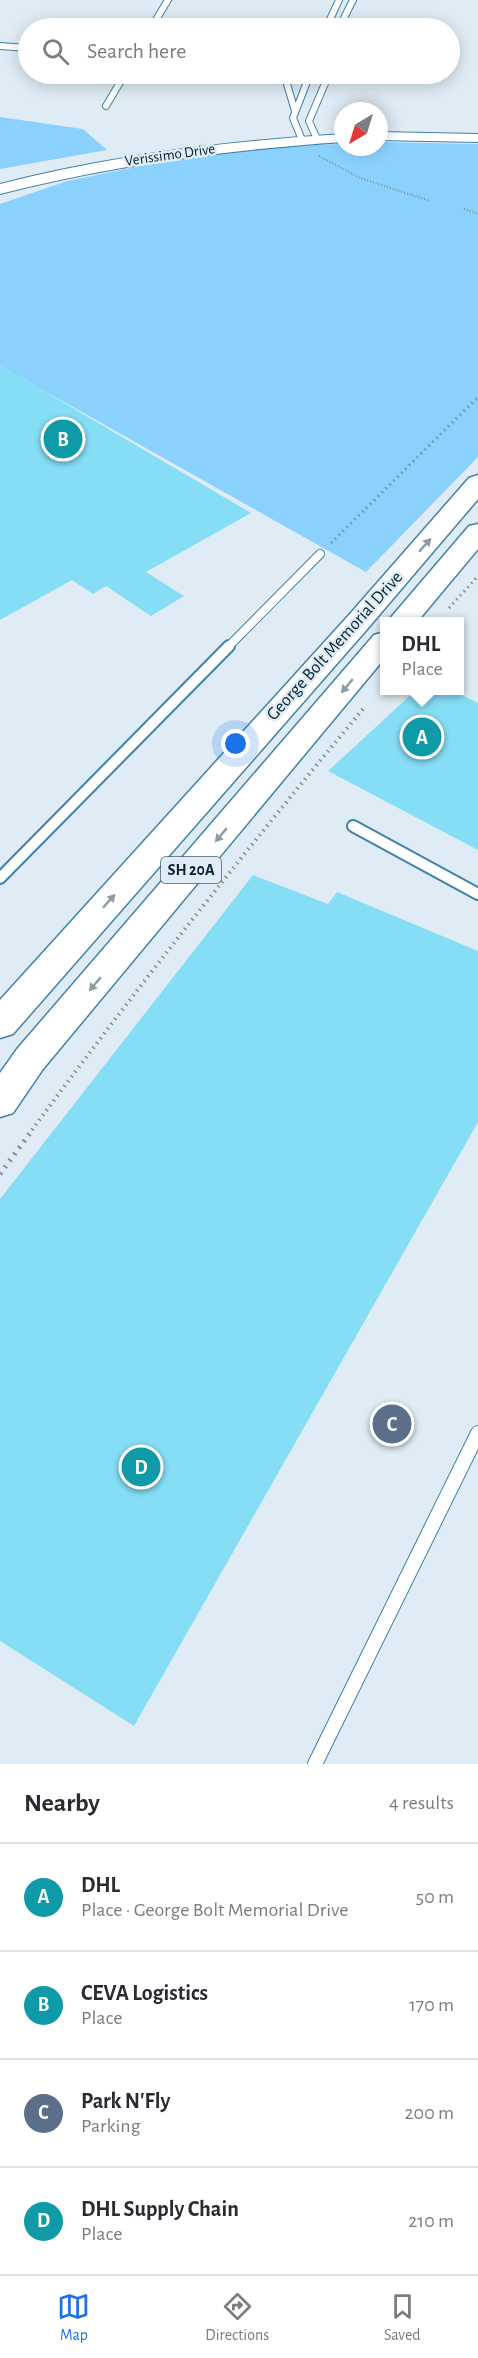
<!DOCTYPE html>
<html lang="en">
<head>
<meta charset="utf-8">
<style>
	:root { --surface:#fff; --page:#f7f7f7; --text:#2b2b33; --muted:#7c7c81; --line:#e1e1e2; --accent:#1a73e8 }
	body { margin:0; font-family:"Alegreya Sans",sans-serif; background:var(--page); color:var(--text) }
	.compass { position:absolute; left:334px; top:102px; width:54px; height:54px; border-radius:50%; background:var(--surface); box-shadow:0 3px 15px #0003; rotate:218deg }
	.you { position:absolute; left:236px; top:744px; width:21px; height:21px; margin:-15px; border:4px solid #fff; border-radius:50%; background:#1a73e8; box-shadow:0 0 0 9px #1a73e833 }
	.badge { display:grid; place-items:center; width:39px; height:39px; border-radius:50%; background:var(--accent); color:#fff; font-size:20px; font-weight:700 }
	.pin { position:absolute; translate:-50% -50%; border:3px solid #fff; box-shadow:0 2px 6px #0006 }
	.popup { position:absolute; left:380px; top:617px; width:84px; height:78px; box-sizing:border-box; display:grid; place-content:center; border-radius:0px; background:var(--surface); filter:drop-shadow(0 2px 4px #0005); font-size:20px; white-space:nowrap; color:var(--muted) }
	.popup b { font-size:22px; color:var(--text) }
	.popup::after { content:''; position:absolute; left:50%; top:100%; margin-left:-12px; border:12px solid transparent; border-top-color:var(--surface) }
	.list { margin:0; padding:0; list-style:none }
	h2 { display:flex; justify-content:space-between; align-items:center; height:78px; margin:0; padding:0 24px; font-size:26px }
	h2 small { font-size:20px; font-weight:400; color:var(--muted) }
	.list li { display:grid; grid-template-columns:39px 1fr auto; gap:18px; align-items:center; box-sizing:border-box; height:108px; padding:0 24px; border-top:2px solid var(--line) }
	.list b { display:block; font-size:22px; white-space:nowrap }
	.list p { margin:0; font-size:20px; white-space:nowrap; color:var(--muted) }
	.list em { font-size:20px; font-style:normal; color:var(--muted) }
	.icon { flex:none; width:33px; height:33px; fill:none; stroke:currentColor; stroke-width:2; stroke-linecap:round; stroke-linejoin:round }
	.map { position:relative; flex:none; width:478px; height:1764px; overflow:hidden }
	.search { position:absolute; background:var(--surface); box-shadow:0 3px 15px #0003; left:18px; right:18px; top:18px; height:66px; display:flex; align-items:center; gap:15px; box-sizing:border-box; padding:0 21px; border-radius:33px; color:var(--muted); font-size:22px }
	.sheet { height:510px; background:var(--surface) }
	nav { display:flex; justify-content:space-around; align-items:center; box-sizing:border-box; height:84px; border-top:2px solid var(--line); background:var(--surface); font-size:16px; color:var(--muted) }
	nav a { display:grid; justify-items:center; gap:3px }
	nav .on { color:var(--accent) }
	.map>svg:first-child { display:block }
</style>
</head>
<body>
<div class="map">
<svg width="478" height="1764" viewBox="0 0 478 1764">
	<rect width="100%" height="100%" fill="#dfecf5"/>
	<path fill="#8bd1fe" d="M0,117L83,129L107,150L0,169Z
		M334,141H343V147H379V142L478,144V457L366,572L0,366V204L67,181L165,161L276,147L337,144Z"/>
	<path fill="#86def6" d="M0,365L251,513L146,572L184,596L151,616L106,586L93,594L72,580L0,620Z
		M416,690H452L478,703V850L328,771Z
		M253,875L328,904L337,892L478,951V1122L134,1726L0,1641V1199Z"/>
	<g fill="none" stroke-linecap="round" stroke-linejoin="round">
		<g stroke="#4082aa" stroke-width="8">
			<path id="service-far3" d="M151,28L168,0
				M326,28L339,0
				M339,28L353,0
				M0,46L28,48
				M284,74L295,111
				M106,106L125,74
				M317,139L309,121L329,74
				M302,140L293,118L310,74"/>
		</g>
		<g stroke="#4082aa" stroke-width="10">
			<path id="service-far2" d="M228,647L320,554"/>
		</g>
		<g stroke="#4082aa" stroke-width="14">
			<path id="service-far1" d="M353,826L478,894
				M0,878L229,646"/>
		</g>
		<g stroke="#4082aa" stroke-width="16">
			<path id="service" d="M315,1764L478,1433"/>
		</g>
		<g stroke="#4082aa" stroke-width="2">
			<path id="tertiary" d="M379,132L478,134V142L379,140Z
				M343,134V142C226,150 113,165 0,194V184C113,155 227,141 343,134Z"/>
		</g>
		<g stroke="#4082aa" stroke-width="3">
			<path id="motorway" d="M478,475V499L369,627L13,1034L0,1038V1000L349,615L469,478Z
				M478,524V549L417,622H387L469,526Z
				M384,632V659L43,1069L13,1113L0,1117V1073L17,1049L374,635Z"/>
		</g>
		<path stroke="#7e919d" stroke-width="2" stroke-dasharray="1 2" stroke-linecap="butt" d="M319,156L360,178L430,201
			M464,209L478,214"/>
		<path stroke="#7e919d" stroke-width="3" stroke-dasharray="1.5 4" stroke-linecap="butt" d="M331,543L478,397
			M449,608L478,576"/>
		<path stroke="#7e919d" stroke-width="4" stroke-dasharray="1.5 4.5" stroke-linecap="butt" d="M32,1130C138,986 249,846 363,709"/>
		<path stroke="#7e919d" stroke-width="5" stroke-dasharray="2 6" stroke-linecap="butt" d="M0,1174L33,1129"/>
		<use href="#service-far3" stroke="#fff" stroke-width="6"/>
		<use href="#service-far2" stroke="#fff" stroke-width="8"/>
		<use href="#service-far1" stroke="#fff" stroke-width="10"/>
		<use href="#service" stroke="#fff" stroke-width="14"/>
		<use href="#tertiary" fill="#fff" fill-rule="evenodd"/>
		<use href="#motorway" fill="#fff" fill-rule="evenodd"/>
	</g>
	<defs><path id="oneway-solid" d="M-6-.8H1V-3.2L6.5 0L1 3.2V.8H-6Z" transform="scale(1.5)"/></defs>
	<g fill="#8f9ca3">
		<use href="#oneway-solid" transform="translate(425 545) rotate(-49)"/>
		<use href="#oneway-solid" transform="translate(347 686) rotate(130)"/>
		<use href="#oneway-solid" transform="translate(221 835) rotate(130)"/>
		<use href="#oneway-solid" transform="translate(109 901) rotate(-48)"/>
		<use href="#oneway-solid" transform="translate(95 984) rotate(130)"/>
	</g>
	<g text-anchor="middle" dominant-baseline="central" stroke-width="5" stroke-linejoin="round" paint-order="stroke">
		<g font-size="15" fill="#062232" stroke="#dfecf5">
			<text transform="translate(170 155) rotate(-8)">Verissimo Drive</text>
		</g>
		<rect fill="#dfecf5" stroke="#475f6c" stroke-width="1.5" x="161" y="857" width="60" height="26" rx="4.5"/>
		<g font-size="16" font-weight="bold" fill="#062232">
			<text x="191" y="870">SH 20A</text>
		</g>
		<g font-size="18" fill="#062232" stroke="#dfecf5">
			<text transform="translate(335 646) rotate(-48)">George Bolt Memorial Drive</text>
		</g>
	</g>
</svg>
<svg class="compass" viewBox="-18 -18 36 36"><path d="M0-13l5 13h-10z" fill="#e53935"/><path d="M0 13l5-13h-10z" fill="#7c7c81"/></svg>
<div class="you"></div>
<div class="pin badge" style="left:422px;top:737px;background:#0f9aa8">A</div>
<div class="popup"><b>DHL</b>Place</div>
<div class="pin badge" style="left:63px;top:439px;background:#0f9aa8">B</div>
<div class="pin badge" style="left:392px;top:1424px;background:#5c6f8a">C</div>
<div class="pin badge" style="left:141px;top:1467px;background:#0f9aa8">D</div>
<div class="search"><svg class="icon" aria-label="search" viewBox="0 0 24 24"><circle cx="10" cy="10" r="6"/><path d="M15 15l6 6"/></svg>Search here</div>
</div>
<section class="sheet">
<h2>Nearby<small>4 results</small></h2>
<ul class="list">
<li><span class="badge" style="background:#0f9aa8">A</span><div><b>DHL</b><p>Place · George Bolt Memorial Drive</p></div><em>50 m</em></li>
<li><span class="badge" style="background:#0f9aa8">B</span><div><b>CEVA Logistics</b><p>Place</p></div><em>170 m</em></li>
<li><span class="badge" style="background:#5c6f8a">C</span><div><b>Park N'Fly</b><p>Parking</p></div><em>200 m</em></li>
<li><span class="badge" style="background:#0f9aa8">D</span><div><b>DHL Supply Chain</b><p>Place</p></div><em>210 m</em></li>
</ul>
</section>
<nav>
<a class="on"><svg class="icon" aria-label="map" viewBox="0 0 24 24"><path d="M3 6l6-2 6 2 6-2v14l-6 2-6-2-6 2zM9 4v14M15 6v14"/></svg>Map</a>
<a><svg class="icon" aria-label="directions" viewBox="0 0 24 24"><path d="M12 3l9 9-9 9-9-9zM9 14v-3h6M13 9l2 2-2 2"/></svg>Directions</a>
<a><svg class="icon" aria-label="saved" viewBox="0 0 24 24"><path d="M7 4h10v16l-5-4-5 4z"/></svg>Saved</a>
</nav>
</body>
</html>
